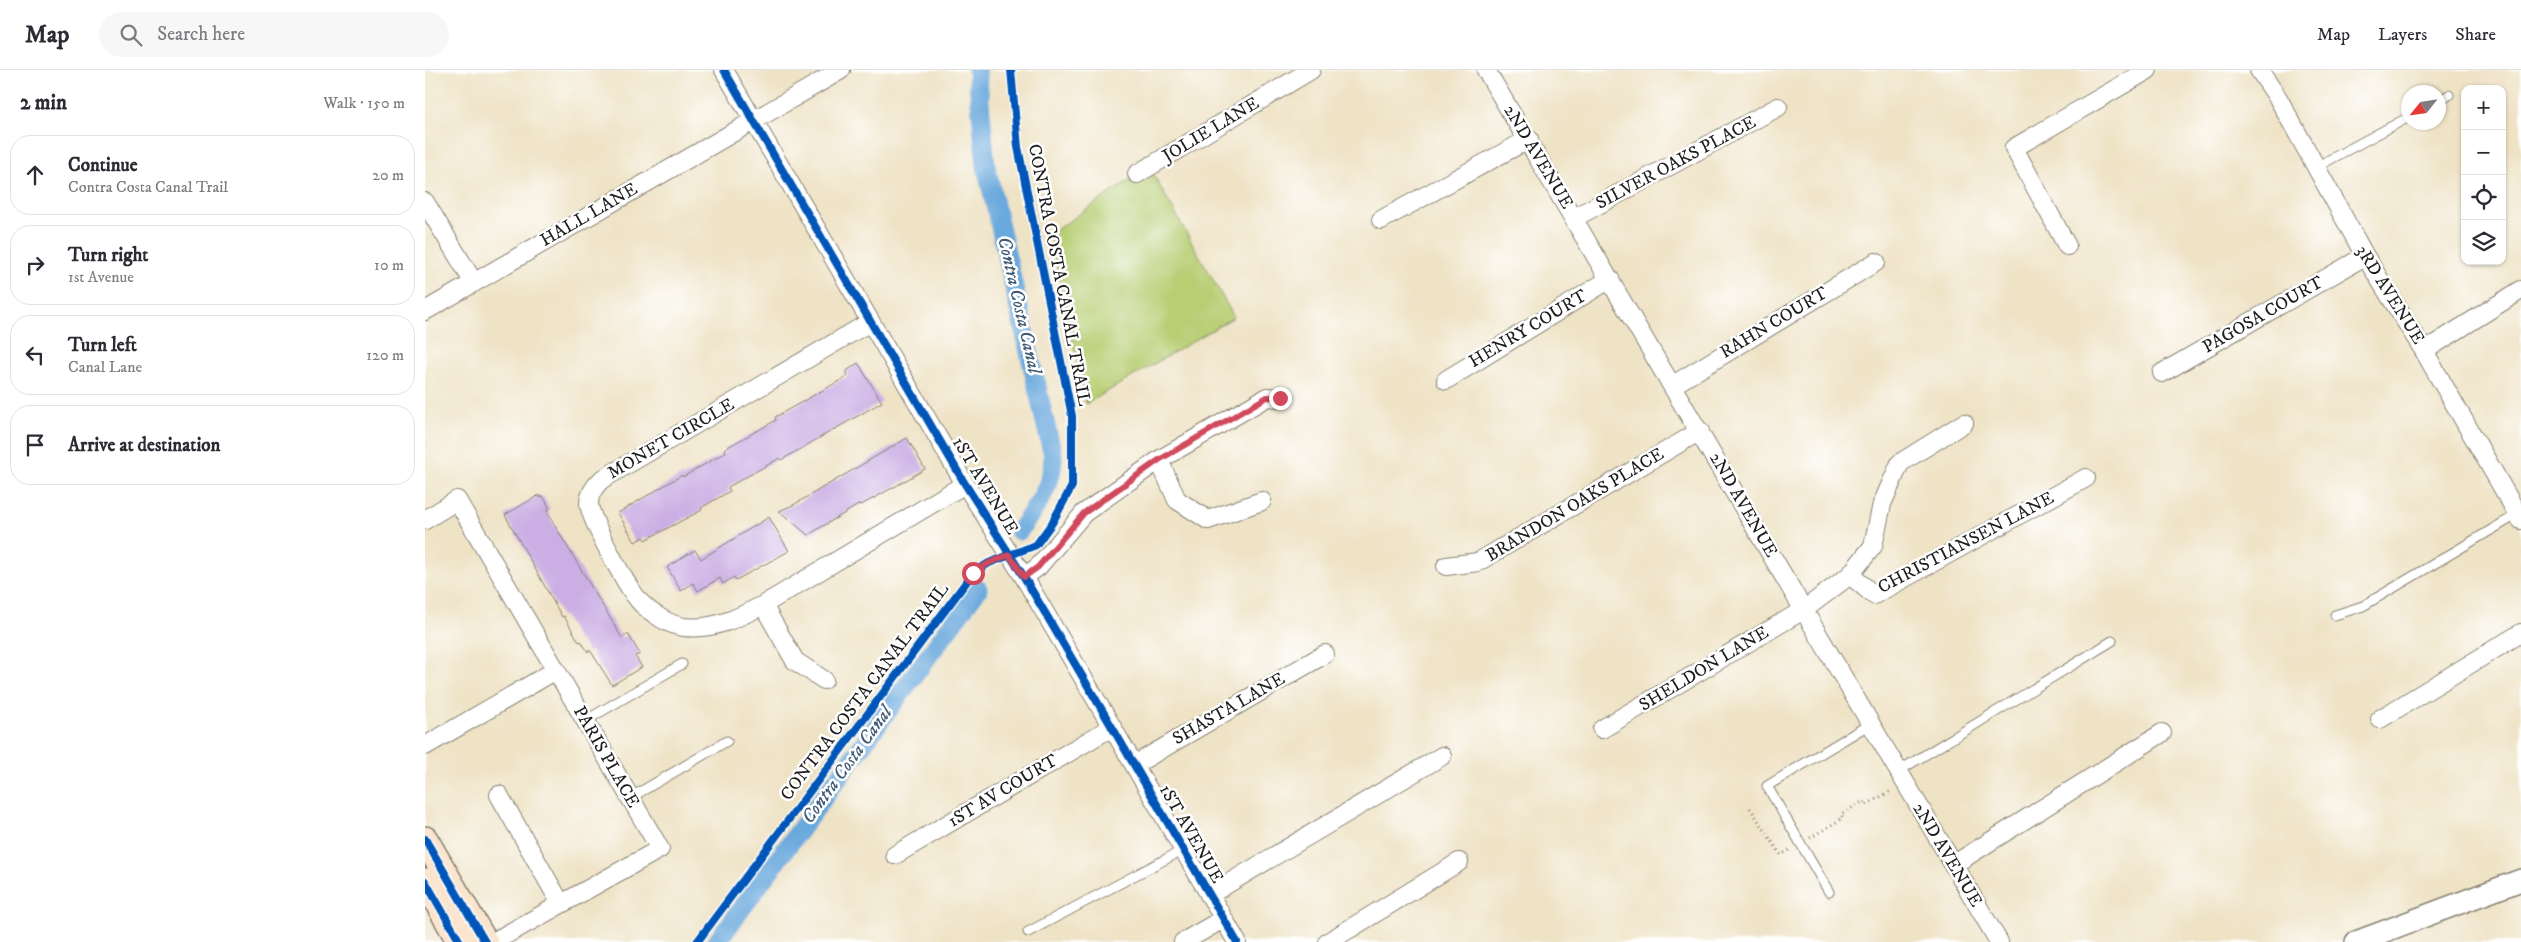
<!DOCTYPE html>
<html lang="en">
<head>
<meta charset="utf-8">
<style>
	:root { --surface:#fff; --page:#f7f7f7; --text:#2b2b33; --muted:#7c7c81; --line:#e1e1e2 }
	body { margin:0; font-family:"IM FELL DW Pica",serif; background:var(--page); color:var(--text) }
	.controls { position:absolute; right:15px; top:15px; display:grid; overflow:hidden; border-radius:10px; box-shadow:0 1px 4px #0004 }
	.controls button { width:45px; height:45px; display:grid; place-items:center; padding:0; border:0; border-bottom:1px solid var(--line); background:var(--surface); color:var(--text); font:25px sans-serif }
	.compass { position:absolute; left:1976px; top:15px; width:45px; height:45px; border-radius:50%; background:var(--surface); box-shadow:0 1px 4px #0004; rotate:240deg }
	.stop { position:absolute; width:15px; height:15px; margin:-11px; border:4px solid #d1495b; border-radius:50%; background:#fff }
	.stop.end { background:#d1495b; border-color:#fff; box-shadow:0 1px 5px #0008 }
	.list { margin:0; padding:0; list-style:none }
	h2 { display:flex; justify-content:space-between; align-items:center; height:65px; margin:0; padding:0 20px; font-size:21px }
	h2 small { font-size:16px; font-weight:400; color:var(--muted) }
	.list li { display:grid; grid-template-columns:32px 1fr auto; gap:15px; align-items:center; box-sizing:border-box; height:80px; margin:0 10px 10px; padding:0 10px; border:1px solid var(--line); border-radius:20px }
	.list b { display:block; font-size:19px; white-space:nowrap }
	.list p { margin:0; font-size:16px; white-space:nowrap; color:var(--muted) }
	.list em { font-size:16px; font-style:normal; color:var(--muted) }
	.icon { flex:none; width:28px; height:28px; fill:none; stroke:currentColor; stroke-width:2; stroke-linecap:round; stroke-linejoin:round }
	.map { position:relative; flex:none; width:2096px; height:872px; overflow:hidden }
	header { display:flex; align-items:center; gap:30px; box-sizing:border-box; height:70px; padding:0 25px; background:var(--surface); border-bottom:1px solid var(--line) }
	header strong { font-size:24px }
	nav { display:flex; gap:28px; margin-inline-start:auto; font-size:18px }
	.search { width:350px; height:45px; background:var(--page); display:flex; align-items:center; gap:12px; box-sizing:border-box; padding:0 18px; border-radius:28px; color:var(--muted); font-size:19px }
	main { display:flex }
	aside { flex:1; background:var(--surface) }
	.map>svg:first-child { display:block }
</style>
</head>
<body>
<header>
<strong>Map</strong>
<div class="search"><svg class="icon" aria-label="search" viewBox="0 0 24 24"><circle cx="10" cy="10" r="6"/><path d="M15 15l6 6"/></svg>Search here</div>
<nav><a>Map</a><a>Layers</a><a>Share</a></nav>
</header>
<main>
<aside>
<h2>2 min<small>Walk · 150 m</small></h2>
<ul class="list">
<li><svg class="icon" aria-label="ahead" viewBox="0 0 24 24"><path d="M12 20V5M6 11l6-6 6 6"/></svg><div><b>Continue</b><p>Contra Costa Canal Trail</p></div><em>20 m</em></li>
<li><svg class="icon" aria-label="right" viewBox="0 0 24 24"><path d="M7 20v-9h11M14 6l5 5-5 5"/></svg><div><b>Turn right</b><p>1st Avenue</p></div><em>10 m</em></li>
<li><svg class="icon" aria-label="left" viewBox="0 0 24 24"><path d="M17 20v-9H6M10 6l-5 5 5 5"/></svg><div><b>Turn left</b><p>Canal Lane</p></div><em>120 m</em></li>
<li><svg class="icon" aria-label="arrive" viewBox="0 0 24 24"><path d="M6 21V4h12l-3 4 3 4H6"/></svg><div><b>Arrive at destination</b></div></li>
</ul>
</aside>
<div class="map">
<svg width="2096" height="872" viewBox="0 0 2096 872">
	<rect width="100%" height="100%" fill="#fff"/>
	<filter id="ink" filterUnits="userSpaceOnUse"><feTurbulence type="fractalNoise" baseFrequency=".02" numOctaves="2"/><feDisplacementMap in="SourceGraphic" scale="10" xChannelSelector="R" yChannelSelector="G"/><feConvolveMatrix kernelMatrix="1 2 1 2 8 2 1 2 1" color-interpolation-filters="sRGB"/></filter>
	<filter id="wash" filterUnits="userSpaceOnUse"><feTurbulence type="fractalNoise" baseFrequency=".0096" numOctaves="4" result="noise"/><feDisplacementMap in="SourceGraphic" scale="20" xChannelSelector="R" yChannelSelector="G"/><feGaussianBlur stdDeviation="1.12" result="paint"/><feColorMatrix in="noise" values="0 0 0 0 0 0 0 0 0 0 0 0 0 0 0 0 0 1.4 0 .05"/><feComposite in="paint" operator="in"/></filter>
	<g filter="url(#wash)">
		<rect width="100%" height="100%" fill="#efe3c6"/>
		<path fill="#b7ce73" stroke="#6a7548" d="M724,97L809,247L661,334L625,164Z"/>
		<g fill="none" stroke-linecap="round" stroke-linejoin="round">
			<path stroke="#6ba9dd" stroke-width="19" d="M552,0L561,96L628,386C628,416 611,437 594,461
				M292,872L553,519"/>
		</g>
		<g id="blocks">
			<path fill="#cbafe4" d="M433,293L457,332L356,390L355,388L303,417L305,421L276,438L277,440L220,470L219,467L210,472L193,443L257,405L258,407L301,382L299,379L346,353L351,350L350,347L423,306L420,302Z
				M482,368L500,399L471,416L436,435L435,434L383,465L354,441L370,434Z
				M114,425L115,428L118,426L125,439L122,441L130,456L197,568L203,564L215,584L210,586L217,597L187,615L165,580L163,582L156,571L154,572L139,546L137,547L80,445Z
				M344,447L364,481L311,510L309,507L298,514L295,508L273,521L268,513L256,521L242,497L270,480L276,489Z"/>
		</g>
	</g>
	<g filter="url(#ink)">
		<use href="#blocks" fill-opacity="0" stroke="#868071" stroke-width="1"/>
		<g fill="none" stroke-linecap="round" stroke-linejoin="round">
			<g stroke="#868071" stroke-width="11">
				<path id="service" d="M2014,31L2024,25
					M1891,97L1984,47
					M1910,545L1938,536L2093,444
					M160,651L257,594
					M1472,702L1687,571
					M205,728L302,671
					M1404,822L1342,716L1445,654
					M603,862L758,780"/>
			</g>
			<g stroke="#868071" stroke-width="20">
				<path id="minor" d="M299,0L540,414L599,507L687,657L812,872
					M1061,0L1574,872
					M1834,0L1853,28L1940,186L1999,281L2096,450
					M712,104L886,0
					M0,132L49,213
					M1149,148L1353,37
					M956,150L1104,69
					M1642,176L1589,78L1723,0
					M0,241L416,0
					M445,252L176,410C170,416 164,423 164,433C165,450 204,521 216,533C227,544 244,555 259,557C289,560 313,548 338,535L540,414
					M1999,281L2096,220
					M1737,303L1940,186
					M1021,310L1185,209
					M1248,315L1451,192
					M734,390L752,430L783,450L837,431
					M0,450L32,430L235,779L68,872
					M1021,496L1053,492L1275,361
					M1425,505L1449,525L1661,408
					M599,507L613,497L659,443L734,390L842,327L855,328
					M338,535L370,591L399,610
					M1955,649L2096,563
					M1177,659L1380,539L1425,505L1448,476L1457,434L1475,393L1539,353
					M0,676L131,600
					M709,695L900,584
					M74,725L136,834
					M470,785L687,657
					M1528,795L1737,663
					M784,825L1017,686
					M758,872L798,849
					M903,872L1034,792"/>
			</g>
			<g stroke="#868071" stroke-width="24">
				<path id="tertiary" d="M1931,872L2096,810"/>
			</g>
			<g stroke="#868071" stroke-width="28">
				<path id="secondary" d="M0,769L60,872
					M0,811L35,872"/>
			</g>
			<path stroke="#868071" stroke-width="3" stroke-dasharray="1 4" stroke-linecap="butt" d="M1325,738L1356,785L1366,779
				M1385,768L1418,748L1416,744L1439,731L1441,735L1466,721"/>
			<use href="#service" stroke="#fff" stroke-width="9"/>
			<use href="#minor" stroke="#fff" stroke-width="18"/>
			<use href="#tertiary" stroke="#fff" stroke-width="21"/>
			<use href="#secondary" stroke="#fce5cf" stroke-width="25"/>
			<g stroke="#fff" stroke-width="11">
				<path id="cycleway" d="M299,0L540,414L599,507L687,657L812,872
					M0,769L60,872
					M0,811L35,872
					M272,872L548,503L564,493L611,475L627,453L647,416V346L593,77L586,0"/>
			</g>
			<use href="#cycleway" stroke="#0057b8" stroke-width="8"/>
		</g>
	</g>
	<g fill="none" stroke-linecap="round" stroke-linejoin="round" filter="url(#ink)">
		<path stroke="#d1495b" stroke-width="6" d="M548,503L564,493L584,485L599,507L613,497L659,443L734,390L842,327L855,328"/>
	</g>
	<g text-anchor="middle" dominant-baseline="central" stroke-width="5" stroke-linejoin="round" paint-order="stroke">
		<g font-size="18" fill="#1c1c1c" stroke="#fff">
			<text transform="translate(786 60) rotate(-31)">JOLIE LANE</text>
			<text transform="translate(1113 87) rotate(59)">2ND AVENUE</text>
			<text transform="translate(1251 93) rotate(-28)">SILVER OAKS PLACE</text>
			<text transform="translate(164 145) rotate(-30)">HALL LANE</text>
			<text transform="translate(634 205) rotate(79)">CONTRA COSTA CANAL TRAIL</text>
			<text transform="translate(1965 225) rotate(58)">3RD AVENUE</text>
			<text transform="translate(1838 245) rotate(-30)">PAGOSA COURT</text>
			<text transform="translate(1349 253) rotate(-31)">RAHN COURT</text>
			<text transform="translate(1103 259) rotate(-31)">HENRY COURT</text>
			<text transform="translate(246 369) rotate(-30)">MONET CIRCLE</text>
			<text transform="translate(560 416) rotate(59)">1ST AVENUE</text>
			<text transform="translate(1150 435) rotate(-31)">BRANDON OAKS PLACE</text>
			<text transform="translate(1318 435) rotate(60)">2ND AVENUE</text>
			<text transform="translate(1541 473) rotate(-28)">CHRISTIANSEN LANE</text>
			<text transform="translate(1279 599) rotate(-31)">SHELDON LANE</text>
			<text transform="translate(440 622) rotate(-53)">CONTRA COSTA CANAL TRAIL</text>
			<text transform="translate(804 639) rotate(-30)">SHASTA LANE</text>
			<text transform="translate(181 687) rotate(60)">PARIS PLACE</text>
			<text transform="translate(578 721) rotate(-31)">1ST AV COURT</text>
			<text transform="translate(766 764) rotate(60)">1ST AVENUE</text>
			<text transform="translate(1522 785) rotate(59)">2ND AVENUE</text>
		</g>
		<g font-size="19" font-style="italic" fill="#405b73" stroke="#fff">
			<text transform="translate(594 235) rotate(77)">Contra Costa Canal</text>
			<text transform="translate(422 695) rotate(-54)">Contra Costa Canal</text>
		</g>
	</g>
</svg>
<div class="controls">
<button>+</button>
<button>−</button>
<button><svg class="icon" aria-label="locate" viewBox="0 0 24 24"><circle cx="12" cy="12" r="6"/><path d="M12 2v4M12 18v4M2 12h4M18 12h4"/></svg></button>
<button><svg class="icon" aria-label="layers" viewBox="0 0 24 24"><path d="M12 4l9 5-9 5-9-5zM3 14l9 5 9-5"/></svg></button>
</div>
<svg class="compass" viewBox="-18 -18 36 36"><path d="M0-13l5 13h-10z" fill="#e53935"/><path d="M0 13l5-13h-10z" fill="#7c7c81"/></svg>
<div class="stop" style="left:548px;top:503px"></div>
<div class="stop end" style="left:855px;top:328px"></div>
</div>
</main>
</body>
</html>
